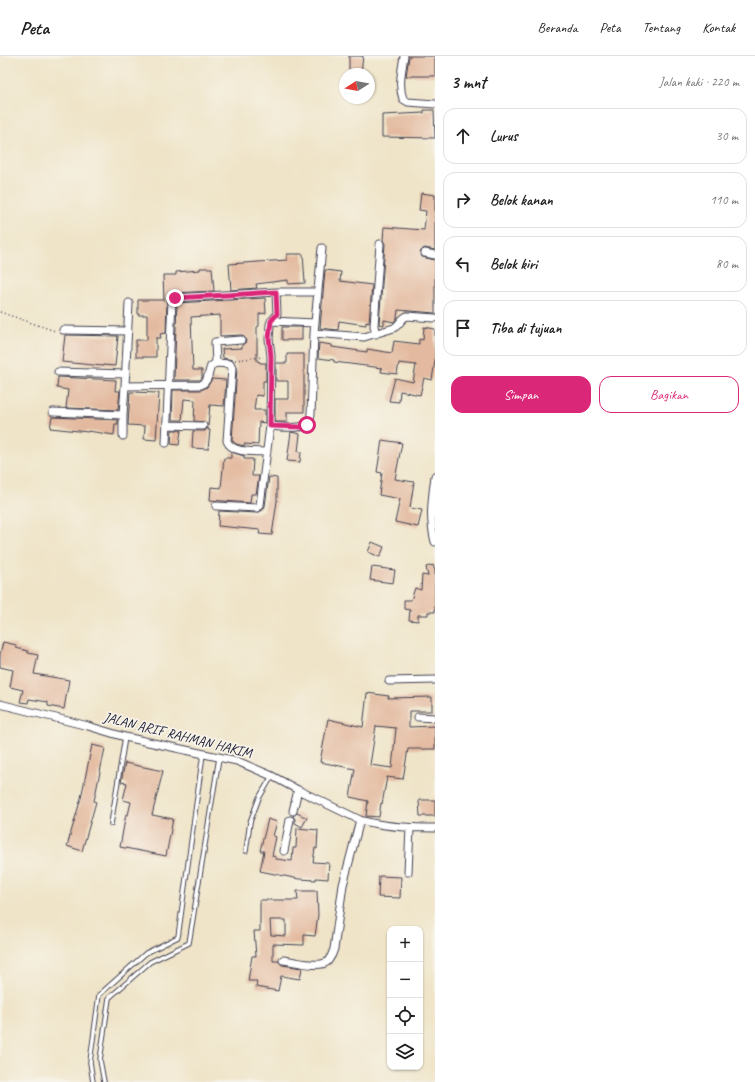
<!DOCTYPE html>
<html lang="id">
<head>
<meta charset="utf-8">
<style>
	:root { --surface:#fff; --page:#f6f6f6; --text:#222; --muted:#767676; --line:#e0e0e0; --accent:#db2777 }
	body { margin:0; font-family:Caveat,sans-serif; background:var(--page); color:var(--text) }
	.controls { position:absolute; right:12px; bottom:12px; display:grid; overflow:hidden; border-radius:8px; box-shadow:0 1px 3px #0004 }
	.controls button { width:36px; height:36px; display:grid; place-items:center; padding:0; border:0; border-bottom:1px solid var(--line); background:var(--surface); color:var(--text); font:20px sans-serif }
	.compass { position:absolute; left:339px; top:12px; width:36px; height:36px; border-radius:50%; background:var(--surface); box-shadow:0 1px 3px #0004; rotate:259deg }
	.stop { position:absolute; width:12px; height:12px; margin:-9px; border:3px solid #db2777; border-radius:50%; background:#fff }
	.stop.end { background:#db2777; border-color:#fff; box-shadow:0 1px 4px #0008 }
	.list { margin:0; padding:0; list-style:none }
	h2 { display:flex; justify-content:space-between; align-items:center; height:52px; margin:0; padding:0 16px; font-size:17px }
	h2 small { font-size:13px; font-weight:400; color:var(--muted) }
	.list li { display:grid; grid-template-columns:26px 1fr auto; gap:12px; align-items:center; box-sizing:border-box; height:56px; margin:0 8px 8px; padding:0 8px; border:1px solid var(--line); border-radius:12px }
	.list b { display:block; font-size:15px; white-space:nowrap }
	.list em { font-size:13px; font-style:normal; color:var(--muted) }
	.actions { display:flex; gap:8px; padding:12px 16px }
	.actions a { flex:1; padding:9px 0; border:1px solid var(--accent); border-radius:12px; text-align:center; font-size:14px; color:var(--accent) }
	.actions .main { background:var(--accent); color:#fff }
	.icon { flex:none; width:22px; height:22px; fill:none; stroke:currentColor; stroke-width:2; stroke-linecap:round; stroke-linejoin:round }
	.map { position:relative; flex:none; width:435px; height:1026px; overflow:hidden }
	header { display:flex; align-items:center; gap:24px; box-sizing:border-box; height:56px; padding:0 20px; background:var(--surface); border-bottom:1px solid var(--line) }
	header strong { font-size:19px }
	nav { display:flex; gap:22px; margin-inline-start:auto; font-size:14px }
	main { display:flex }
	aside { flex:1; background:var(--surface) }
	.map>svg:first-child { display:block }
</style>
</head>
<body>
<header>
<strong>Peta</strong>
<nav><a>Beranda</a><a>Peta</a><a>Tentang</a><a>Kontak</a></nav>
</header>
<main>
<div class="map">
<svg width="435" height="1026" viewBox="0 0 435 1026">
	<rect width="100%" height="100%" fill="#f7f3e8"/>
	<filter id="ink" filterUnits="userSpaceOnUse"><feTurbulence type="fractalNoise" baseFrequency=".025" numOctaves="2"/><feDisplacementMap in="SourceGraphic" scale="8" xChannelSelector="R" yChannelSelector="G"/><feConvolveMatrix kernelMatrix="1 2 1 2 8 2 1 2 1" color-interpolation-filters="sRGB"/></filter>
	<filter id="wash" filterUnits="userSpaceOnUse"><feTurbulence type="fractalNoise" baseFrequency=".012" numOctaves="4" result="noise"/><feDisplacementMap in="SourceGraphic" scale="16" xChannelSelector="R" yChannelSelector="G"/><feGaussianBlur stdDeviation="0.9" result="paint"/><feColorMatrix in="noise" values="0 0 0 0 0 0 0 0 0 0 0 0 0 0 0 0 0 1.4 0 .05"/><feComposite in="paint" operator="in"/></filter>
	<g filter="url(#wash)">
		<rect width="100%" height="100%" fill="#efe4c8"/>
		<g id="blocks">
			<path fill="#e3b99f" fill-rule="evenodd" d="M349,0H363L361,18H349Z
				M409,0H435V20H406Z
				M424,54H434L435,82L382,81V59L424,57Z
				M421,137L435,139V194L424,192L420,196L422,201L435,204V257L398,254L397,262L394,266L384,264V269L379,268L385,188L383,184L384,171L424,174L426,155L419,154Z
				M287,198H303L305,227L288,228V224L256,228L257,232L231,234L229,208L287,204Z
				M200,212H212L214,235L173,237L169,238L167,243L166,277L160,278L161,282H156V301H136V284H147V259H138V244H164L163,219H176V216L200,214Z
				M325,214L341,216L340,225L372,229L369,267L366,266V269L339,265L338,274L320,272Z
				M265,242L266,257L259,258V270L257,271V305L260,306V307H266V325H263V340L256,339L254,354H265V367L259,366L258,389L244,388V390L236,388L232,384L237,312L233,304L223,302L222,293L242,292V289L246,286L245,282L242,279L220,280V259L191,261L193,314H202V322L200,324H174L177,247Z
				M282,271H302V284H282Z
				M424,271L435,273V305L432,324L424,322L420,339L400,335L399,346L389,345L395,322L413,326L416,309L399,307L397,318L381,316L382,312L334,306V304L318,302L319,287L332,289V291L367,296V293L392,297L394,285L419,288V283L423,284Z
				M65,279L118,280L115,310L103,309V310L62,306Z
				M287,298H304V356H287V366H275V343H288V325H276V307H287Z
				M58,321L116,324L115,335H120L118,354L66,352L68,334L57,332Z
				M212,323L226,324L224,350L210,349L208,370L205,366L194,365L195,344L184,343L182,364H172L173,334H201L207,331Z
				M130,336L159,337L156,384L144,383L145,370L128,369Z
				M52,361L118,364V368H115L114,379L88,375V376L50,372Z
				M208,371V374H210L208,393L192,392L193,375H205Z
				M172,374H181L179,389L171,388Z
				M291,376L300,378L298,396H301L300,406L287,405Z
				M382,384L402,387L395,423L414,426L410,452L422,454L418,471L395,466L400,443L379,439L382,417L377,416Z
				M231,396L244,400V403H253L252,420H259L256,438H251L250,447L210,444L211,431L221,432L224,402H231Z
				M269,421L277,422V445L272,479L259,478L260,474L218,470L219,455L257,457L263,454L265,450Z
				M372,486L384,491L380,501L368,496Z
				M433,509L435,515V556H428V559H418V565L409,564L410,554L404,553V544H411L415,532L421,534L422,519L428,520L426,511Z
				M372,511L395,514L393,527L370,524Z
				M3,586L16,589V592L28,595V597L38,599L34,618L69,624L64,653L48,650V646L29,643L28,647L20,646L23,634L10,631L13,614L0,611V598Z
				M367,637L389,640L388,642L432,641V655H409V671L435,670V693H408L403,723L387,721L382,748L381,747L379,761L366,760L368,745L350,741L355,713L320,706L328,663L363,671ZM376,670L396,672L392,712L370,709Z
				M92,689L105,692L94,745L96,746L82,795L67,790L81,742Z
				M125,707L163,715L152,759L173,763L166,800L120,791L126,758L128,759L131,746L123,744L127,727L121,726Z
				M419,744H435V760H420Z
				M297,757L307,762L302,771L295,767V763L293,760Z
				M268,763L277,766L273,780L276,781L272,800L276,801V803L292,805L293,792H296L297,772L318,774L317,793L315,792L313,806L329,807L328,823L316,822V824L299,823L260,815L264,795H260Z
				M379,820L401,821L400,842L378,841Z
				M297,835H317L318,859L315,880L304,879V889L273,888V905H278L282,909L302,912L300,923L281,920L278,935L256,931L257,925H248L252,900H256L254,875H260V844H298ZM270,864H286V880L271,879Z"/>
		</g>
	</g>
	<g filter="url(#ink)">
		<use href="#blocks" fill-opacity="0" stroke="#413f50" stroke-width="1"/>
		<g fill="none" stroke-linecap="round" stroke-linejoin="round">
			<g stroke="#413f50" stroke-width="5.5">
				<path id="service" d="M111,768L125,681
					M246,795L250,766L259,742L272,720
					M93,1026L90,1006L99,939L146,897L178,881L203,698
					M104,1026L100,1004L109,942L150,906L189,887L219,702"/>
			</g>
			<g stroke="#413f50" stroke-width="9">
				<path id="minor" d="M404,0C402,14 398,29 403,43L408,46L435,48
					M322,192L314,277L364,281L394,272C400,269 401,262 407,260L435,262
					M425,197L435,199
					M271,265L315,267
					M63,274L128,275
					M376,278L374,270L380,188
					M216,307L230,308L232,312L227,385C232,398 255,395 267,396
					M58,316L126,318
					M125,330L129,247
					M53,356L123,359L125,330L201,329C209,325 208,317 211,310L216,307L215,286L241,284
					M167,369L203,370
					M270,370C279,371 299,373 306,369C310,366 310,362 311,358L314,277
					M123,380V359
					M166,387L172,243L173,242L276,236H317
					M435,420C432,444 429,462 435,486
					M216,450L257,452L260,449L270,370L271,300L269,283L270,268L277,258L276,236
					M389,625L435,624
					M0,648L88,670L125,681L237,705L272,720L298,734L360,764C384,771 409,772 435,772
					M418,661L435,662
					M293,755L298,734
					M284,795L290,764
					M408,816L410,772
					M283,904C294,905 320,913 328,905C331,901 333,897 334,893L343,829L360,764"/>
			</g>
			<path stroke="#413f50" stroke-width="1.5" stroke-dasharray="1 3" stroke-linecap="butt" d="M0,256L55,275
				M235,304L263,301"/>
			<use href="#service" stroke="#fff" stroke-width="3.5"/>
			<use href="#minor" stroke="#fff" stroke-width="7"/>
		</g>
	</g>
	<g fill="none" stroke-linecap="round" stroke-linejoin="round" filter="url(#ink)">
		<path stroke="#db2777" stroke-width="5" d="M175,242L276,236L277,258L271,265L269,282L271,300L270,370L301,371L307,369"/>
	</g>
	<g text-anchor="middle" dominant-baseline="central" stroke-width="3.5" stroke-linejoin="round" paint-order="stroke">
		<g font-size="14" fill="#22223b" stroke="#f7f3e8">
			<text transform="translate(178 679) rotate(14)">JALAN ARIF RAHMAN HAKIM</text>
		</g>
	</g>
</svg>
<div class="controls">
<button>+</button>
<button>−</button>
<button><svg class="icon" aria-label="locate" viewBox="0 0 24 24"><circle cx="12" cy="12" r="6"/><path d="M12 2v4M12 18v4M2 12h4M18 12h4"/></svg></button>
<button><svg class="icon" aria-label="layers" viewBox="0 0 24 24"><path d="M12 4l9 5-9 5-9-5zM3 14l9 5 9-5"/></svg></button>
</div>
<svg class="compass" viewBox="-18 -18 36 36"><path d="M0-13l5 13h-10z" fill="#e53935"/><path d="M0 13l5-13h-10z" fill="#767676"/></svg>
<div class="stop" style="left:307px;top:369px"></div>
<div class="stop end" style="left:175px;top:242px"></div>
</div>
<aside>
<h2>3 mnt<small>Jalan kaki · 220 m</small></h2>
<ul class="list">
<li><svg class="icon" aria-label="ahead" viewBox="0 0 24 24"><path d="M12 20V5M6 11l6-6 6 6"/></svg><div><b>Lurus</b></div><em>30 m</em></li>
<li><svg class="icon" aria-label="right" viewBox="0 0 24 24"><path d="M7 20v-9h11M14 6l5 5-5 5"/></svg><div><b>Belok kanan</b></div><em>110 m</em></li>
<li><svg class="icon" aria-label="left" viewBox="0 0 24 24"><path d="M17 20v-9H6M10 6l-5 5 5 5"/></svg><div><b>Belok kiri</b></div><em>80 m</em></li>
<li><svg class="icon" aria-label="arrive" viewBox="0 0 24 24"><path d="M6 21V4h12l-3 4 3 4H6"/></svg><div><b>Tiba di tujuan</b></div></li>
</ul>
<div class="actions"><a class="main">Simpan</a><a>Bagikan</a></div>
</aside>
</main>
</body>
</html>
